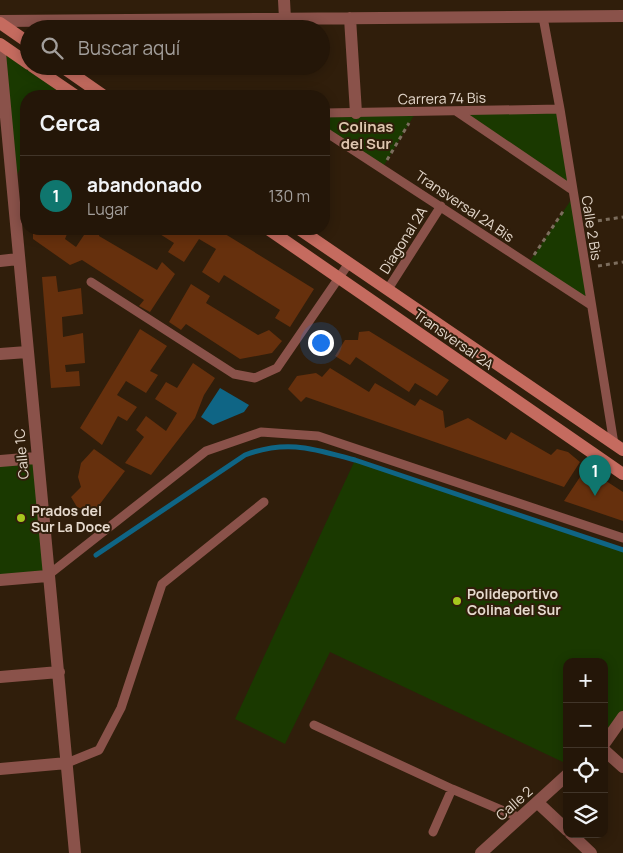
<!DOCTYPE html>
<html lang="es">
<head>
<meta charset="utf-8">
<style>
	:root { --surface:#241608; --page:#302316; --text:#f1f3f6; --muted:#a39f9c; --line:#413529; --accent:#0f766e }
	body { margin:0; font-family:Manrope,sans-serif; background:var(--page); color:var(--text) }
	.controls { position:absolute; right:15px; bottom:15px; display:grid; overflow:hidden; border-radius:10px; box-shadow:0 2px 12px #0003 }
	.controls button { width:45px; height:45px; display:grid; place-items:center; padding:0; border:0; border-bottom:1px solid var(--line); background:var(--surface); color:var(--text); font:25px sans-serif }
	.you { position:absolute; left:320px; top:342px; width:18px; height:18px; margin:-12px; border:4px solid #fff; border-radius:50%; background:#1a73e8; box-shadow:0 0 0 8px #1a73e833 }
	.badge { display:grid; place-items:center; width:32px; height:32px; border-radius:50%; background:var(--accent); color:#fff; font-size:16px; font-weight:700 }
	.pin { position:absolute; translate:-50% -41px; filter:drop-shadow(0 1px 2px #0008) }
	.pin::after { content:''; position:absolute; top:26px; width:18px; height:15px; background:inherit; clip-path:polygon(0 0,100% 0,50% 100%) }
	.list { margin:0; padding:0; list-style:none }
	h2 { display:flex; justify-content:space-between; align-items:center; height:65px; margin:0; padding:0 20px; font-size:21px }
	h2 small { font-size:16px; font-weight:400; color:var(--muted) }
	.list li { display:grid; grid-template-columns:32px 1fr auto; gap:15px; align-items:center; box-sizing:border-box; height:80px; padding:0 20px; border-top:1px solid var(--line) }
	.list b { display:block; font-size:19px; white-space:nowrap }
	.list p { margin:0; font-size:16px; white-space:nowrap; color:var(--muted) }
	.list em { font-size:16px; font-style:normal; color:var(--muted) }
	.icon { flex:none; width:28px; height:28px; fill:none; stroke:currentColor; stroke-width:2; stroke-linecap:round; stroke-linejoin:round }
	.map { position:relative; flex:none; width:623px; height:853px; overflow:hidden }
	.search { position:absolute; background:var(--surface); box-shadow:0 2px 12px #0003; left:20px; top:20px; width:310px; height:55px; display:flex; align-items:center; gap:12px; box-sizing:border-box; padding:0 18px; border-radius:28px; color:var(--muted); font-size:19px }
	.panel { position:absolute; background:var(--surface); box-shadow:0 2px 12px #0003; left:20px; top:90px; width:310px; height:145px; border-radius:20px }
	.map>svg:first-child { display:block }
</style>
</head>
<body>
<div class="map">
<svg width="623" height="853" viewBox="0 0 623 853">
	<rect width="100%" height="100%" fill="#301e0b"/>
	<path fill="#1a3900" d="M0,53L29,64L65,89L61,96H26V158L12,184Z
		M560,109L571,189L456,111Z
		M416,112L383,167L324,131V113Z
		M573,197L591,305L528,264Z
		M36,458L47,576L0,580V461Z
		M355,460L623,550V717L604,744V662H567V764L330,652L285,744L235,719Z"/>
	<path fill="#0f6585" d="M220,388L249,405L244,412L213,425L201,417Z"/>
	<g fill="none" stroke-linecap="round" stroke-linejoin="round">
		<path stroke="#0f6585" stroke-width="5" d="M96,555L245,455C287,439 314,449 355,460L623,550"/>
	</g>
	<path fill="#66300d" d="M33,229H69L65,239L76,247L88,229H100L99,236L157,270L162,262L175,274L150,312L139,306L144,300L82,260L70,265L33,239Z
		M152,229H217L314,289L290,327L275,318L280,310L224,275L219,283L202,272L216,249L199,239L184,262L168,252L174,243Z
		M56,276L58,292L81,288L83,314L62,317L63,337L83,333L85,363L65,365L66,372L79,371L80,386L51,388L42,277Z
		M191,284L210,296L206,303L258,335L269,330L282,341L272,353L240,359L186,324L181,330L169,322Z
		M140,329L167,346L150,371L158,375L146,393L126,381L117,395L137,407L127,421L118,416L102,445L80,428Z
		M369,331L449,380L437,396L415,383L409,392L356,357L350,365L335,356L345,340H358L359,332Z
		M193,363L215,378L204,395L195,418L151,475L125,463L144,437L136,430L146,416L166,431L177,413L155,399L166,382L177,388Z
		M330,368L369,392L375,383L415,406L420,399L443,411L445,428L468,418L506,440L511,432L551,455L557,449L568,452L580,462L564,487L306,397L301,402L288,389L297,376L316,373L322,377Z
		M94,449L125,471L93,513L77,507L71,497L81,487L78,477L81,463Z
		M586,468L623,492V521L564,501Z"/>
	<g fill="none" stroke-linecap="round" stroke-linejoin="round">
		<path stroke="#7c6d5d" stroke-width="3" stroke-dasharray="4 4" stroke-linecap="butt" d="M387,160L409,123
			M590,222L623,217
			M534,255L564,210
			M598,266L623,262"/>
		<path stroke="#8a524a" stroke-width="9" d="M543,17L560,109L614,444
			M456,111L571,189
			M324,113L560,109
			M324,131L591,305
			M91,282L234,374L255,378L277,368L349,263
			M388,289L441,206
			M47,576L206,451L261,432L318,436L623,538
			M314,725L452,789L520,818
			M67,763L99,750L121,708L162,584L264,502
			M433,832L452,789"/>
		<path stroke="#8a524a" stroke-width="12" d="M284,0L285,19
			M350,18L356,113
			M0,21L623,16
			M0,53L75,853
			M0,261L18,259
			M0,354L27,352
			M0,461L36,458
			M0,580L47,576
			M0,677L59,672
			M604,744L623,717
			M604,750L623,767
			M0,769L67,763
			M537,802L567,830
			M571,834L591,853
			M481,853L567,775"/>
		<path stroke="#c56b5f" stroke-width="12" d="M0,23L29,43
			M0,44L29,64
			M32,66L76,96
			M61,66L104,96
			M268,229L623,474
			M299,229L623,450"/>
	</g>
	<g fill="#a7c71e" stroke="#301e0b" stroke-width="2">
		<circle cx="21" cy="518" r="5"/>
		<circle cx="457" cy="601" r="5"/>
	</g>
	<g text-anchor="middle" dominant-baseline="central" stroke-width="4" stroke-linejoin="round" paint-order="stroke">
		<g font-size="14" fill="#e5d9cd" stroke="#301e0b">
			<text transform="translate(442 98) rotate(-1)">Carrera 74 Bis</text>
			<text transform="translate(465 206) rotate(34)">Transversal 2A Bis</text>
			<text transform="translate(592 228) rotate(81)">Calle 2 Bis</text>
			<text transform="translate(403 240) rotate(-58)">Diagonal 2A</text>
			<text transform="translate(454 339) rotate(35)">Transversal 2A</text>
			<text transform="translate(21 454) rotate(-95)">Calle 1C</text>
			<text transform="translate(514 803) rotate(-42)">Calle 2</text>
		</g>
		<g font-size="14" font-weight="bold" fill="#e5d9cd" stroke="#301e0b" text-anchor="start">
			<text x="31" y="510">Prados del<tspan x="31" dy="16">Sur La Doce</tspan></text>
			<text x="467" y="593">Polideportivo<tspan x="467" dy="16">Colina del Sur</tspan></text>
		</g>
		<g font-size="15" font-weight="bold" fill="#dec6af" stroke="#301e0b">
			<text x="366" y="126">Colinas<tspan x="366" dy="17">del Sur</tspan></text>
		</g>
	</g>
</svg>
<div class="controls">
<button>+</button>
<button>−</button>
<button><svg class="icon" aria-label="locate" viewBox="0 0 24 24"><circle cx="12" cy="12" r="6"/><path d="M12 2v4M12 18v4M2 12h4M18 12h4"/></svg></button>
<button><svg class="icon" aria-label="layers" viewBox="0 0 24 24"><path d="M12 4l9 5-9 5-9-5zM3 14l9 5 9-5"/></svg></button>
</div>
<div class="you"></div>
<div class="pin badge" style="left:595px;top:496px">1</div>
<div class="search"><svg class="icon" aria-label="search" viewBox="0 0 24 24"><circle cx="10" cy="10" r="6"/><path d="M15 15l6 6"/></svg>Buscar aquí</div>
<section class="panel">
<h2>Cerca<small></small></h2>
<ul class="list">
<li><span class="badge">1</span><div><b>abandonado</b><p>Lugar</p></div><em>130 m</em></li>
</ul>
</section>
</div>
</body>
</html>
